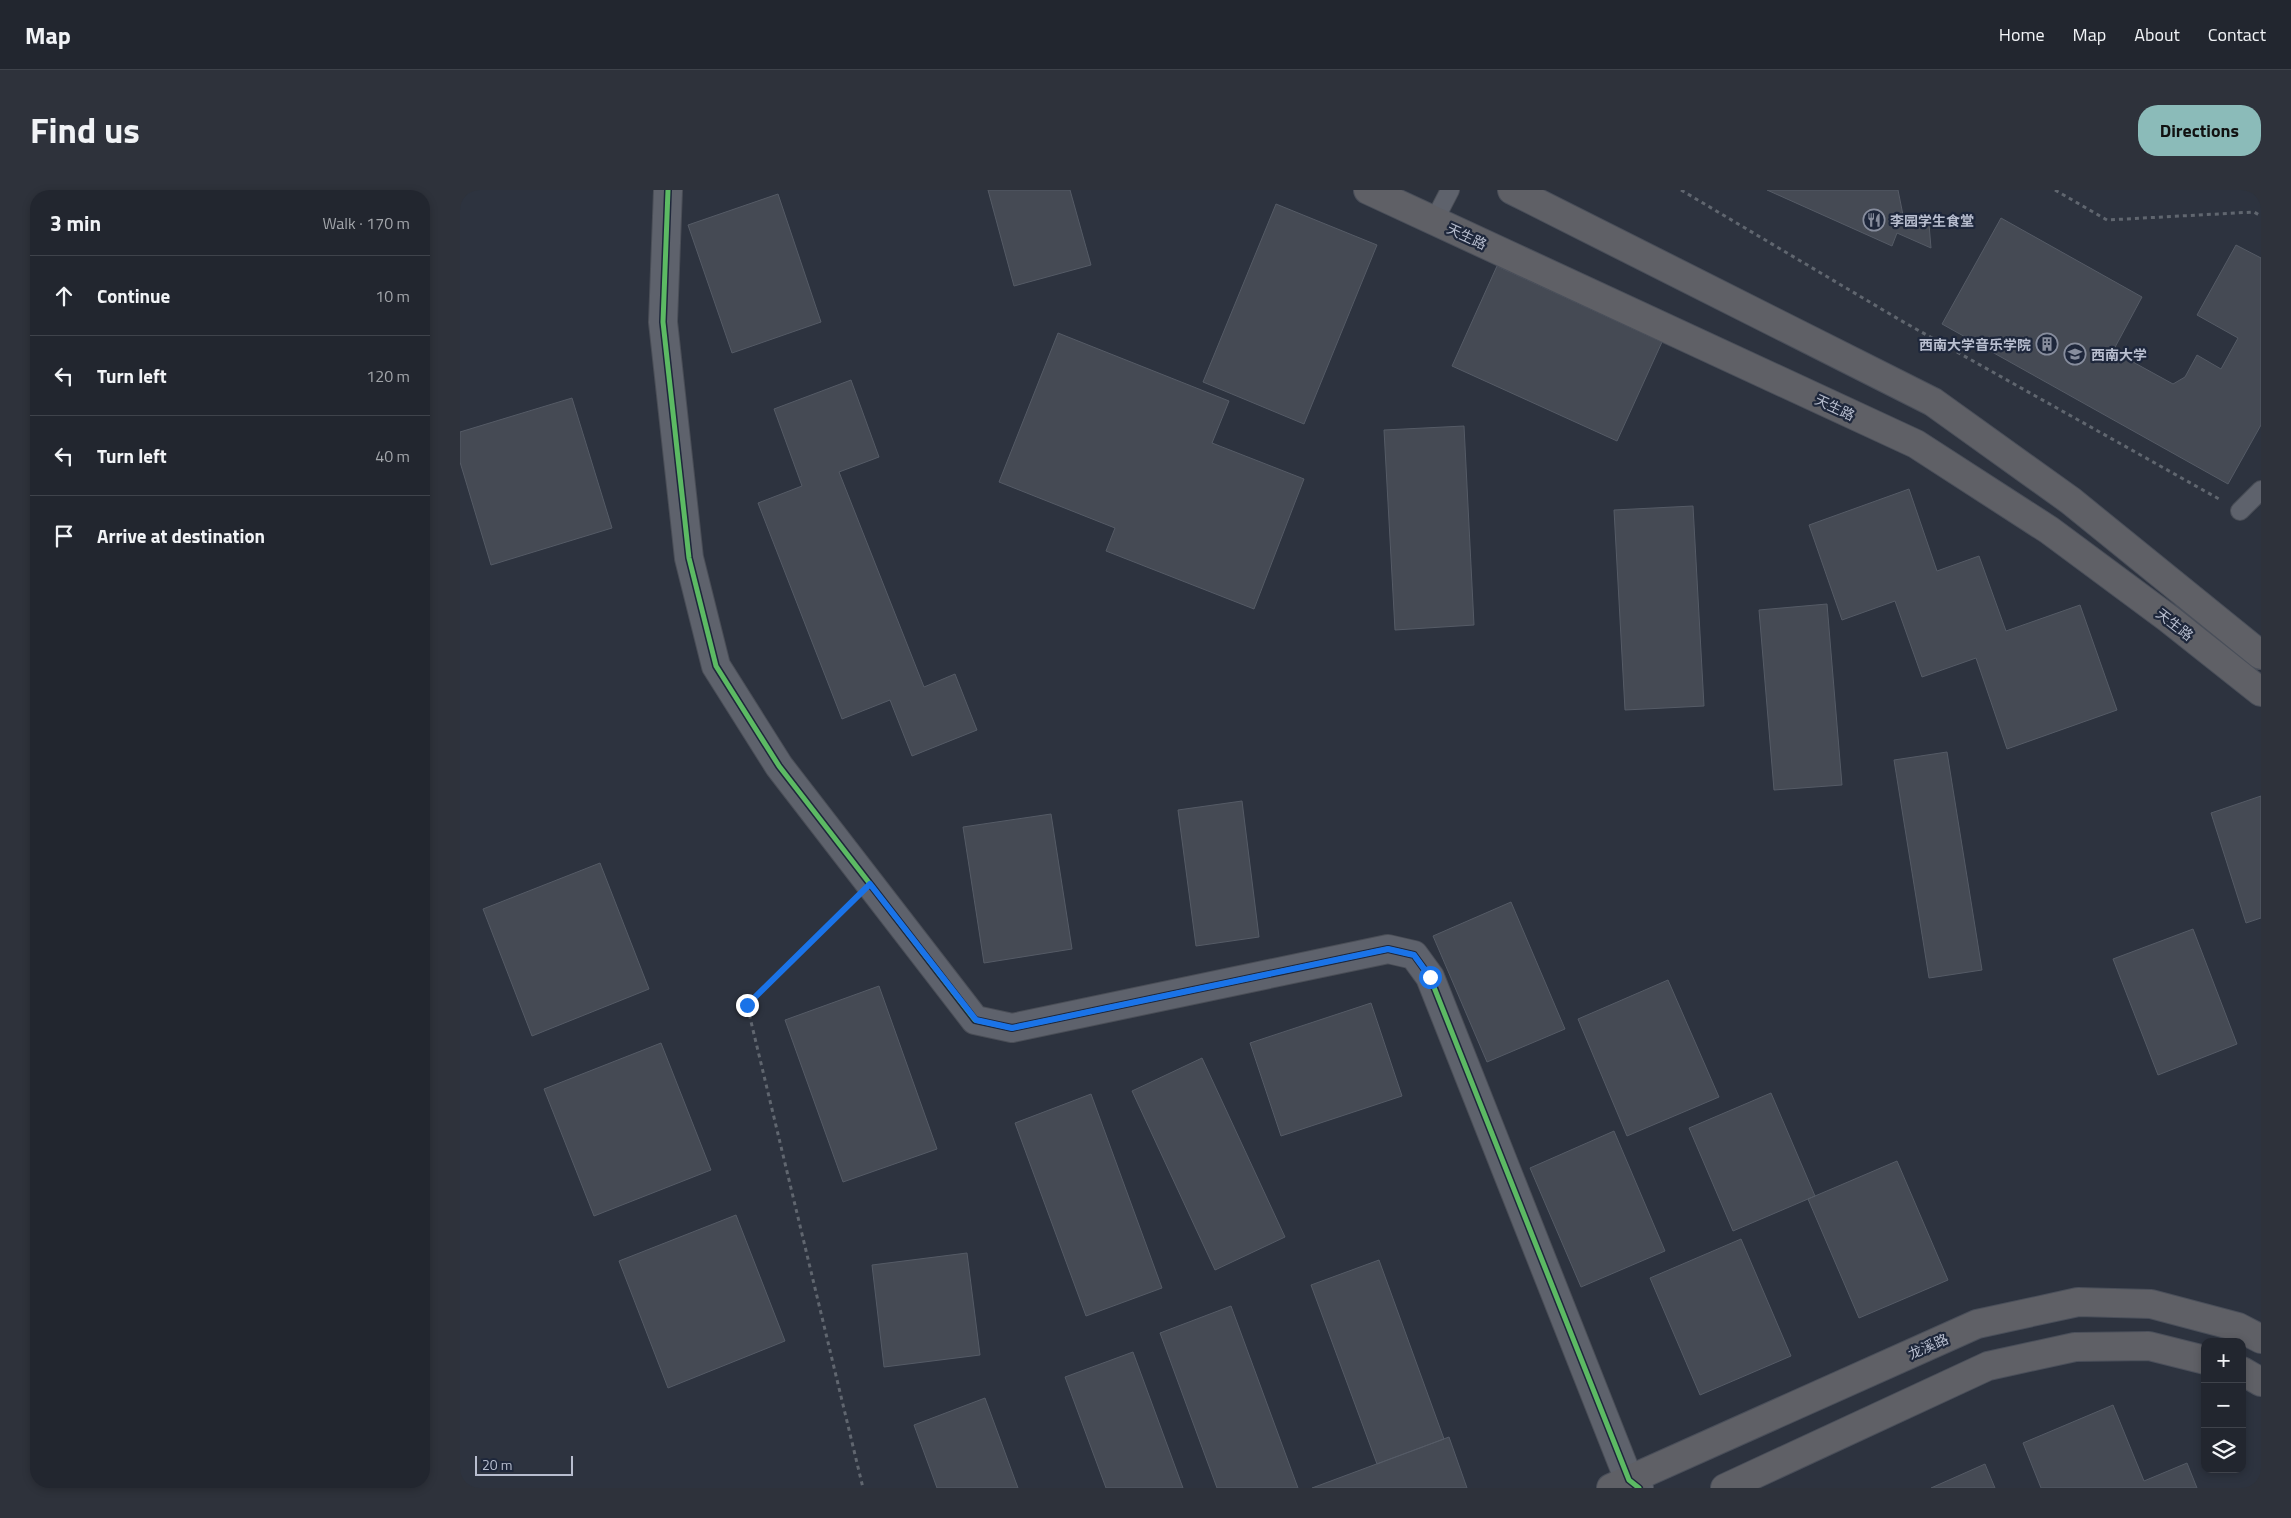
<!DOCTYPE html>
<html lang="en">
<head>
<meta charset="utf-8">
<style>
	:root { --surface:#22262f; --page:#2e323b; --text:#f1f3f6; --muted:#a2a5aa; --line:#3f434b; --accent:#8bbbb9 }
	body { margin:0; font-family:"Titillium Web","Noto Sans SC",sans-serif; background:var(--page); color:var(--text) }
	.controls { position:absolute; right:15px; bottom:15px; display:grid; overflow:hidden; border-radius:10px; box-shadow:0 2px 8px #0003 }
	.controls button { width:45px; height:45px; display:grid; place-items:center; padding:0; border:0; border-bottom:1px solid var(--line); background:var(--surface); color:var(--text); font:25px sans-serif }
	.scale { position:absolute; left:15px; bottom:12px; width:98px; box-sizing:border-box; padding-left:5px; border:2px solid #b8becf; border-top:0; font-size:14px; line-height:18px; white-space:nowrap; color:#b8becf; -webkit-text-stroke:4px #1e273b; paint-order:stroke }
	.stop { position:absolute; width:15px; height:15px; margin:-11px; border:4px solid #1a73e8; border-radius:50%; background:#fff }
	.stop.end { background:#1a73e8; border-color:#fff; box-shadow:0 1px 5px #0008 }
	.list { margin:0; padding:0; list-style:none }
	h2 { display:flex; justify-content:space-between; align-items:center; height:65px; margin:0; padding:0 20px; font-size:21px }
	h2 small { font-size:16px; font-weight:400; color:var(--muted) }
	.list li { display:grid; grid-template-columns:32px 1fr auto; gap:15px; align-items:center; box-sizing:border-box; height:80px; padding:0 20px; border-top:1px solid var(--line) }
	.list b { display:block; font-size:19px; white-space:nowrap }
	.list em { font-size:16px; font-style:normal; color:var(--muted) }
	.icon { flex:none; width:28px; height:28px; fill:none; stroke:currentColor; stroke-width:2; stroke-linecap:round; stroke-linejoin:round }
	.map { position:relative; flex:none; width:1801px; height:1298px; overflow:hidden; border-radius:20px }
	header { display:flex; align-items:center; gap:30px; box-sizing:border-box; height:70px; padding:0 25px; background:var(--surface); border-bottom:1px solid var(--line) }
	header strong { font-size:24px }
	nav { display:flex; gap:28px; margin-inline-start:auto; font-size:18px }
	.intro { display:flex; align-items:center; justify-content:space-between; box-sizing:border-box; height:120px; padding:0 30px }
	h1 { margin:0; font-size:35px }
	.button { padding:12px 22px; border-radius:20px; background:var(--accent); color:#111; font-size:18px; font-weight:700 }
	main { display:flex; gap:30px; padding:0 30px }
	aside { flex:1; background:var(--surface); border-radius:20px; box-shadow:0 2px 8px #0003 }
	.map>svg:first-child { display:block }
</style>
</head>
<body>
<header>
<strong>Map</strong>
<nav><a>Home</a><a>Map</a><a>About</a><a>Contact</a></nav>
</header>
<div class="intro"><h1>Find us</h1><a class="button">Directions</a></div>
<main>
<aside>
<h2>3 min<small>Walk · 170 m</small></h2>
<ul class="list">
<li><svg class="icon" aria-label="ahead" viewBox="0 0 24 24"><path d="M12 20V5M6 11l6-6 6 6"/></svg><div><b>Continue</b></div><em>10 m</em></li>
<li><svg class="icon" aria-label="left" viewBox="0 0 24 24"><path d="M17 20v-9H6M10 6l-5 5 5 5"/></svg><div><b>Turn left</b></div><em>120 m</em></li>
<li><svg class="icon" aria-label="left" viewBox="0 0 24 24"><path d="M17 20v-9H6M10 6l-5 5 5 5"/></svg><div><b>Turn left</b></div><em>40 m</em></li>
<li><svg class="icon" aria-label="arrive" viewBox="0 0 24 24"><path d="M6 21V4h12l-3 4 3 4H6"/></svg><div><b>Arrive at destination</b></div></li>
</ul>
</aside>
<div class="map">
<svg width="1801" height="1298" viewBox="0 0 1801 1298">
	<rect width="100%" height="100%" fill="#2d333f"/>
	<path fill="#454a54" stroke="#555b66" d="M528,0H610L631,75L554,96Z
		M1307,0H1438L1443,25L1469,34L1471,58L1437,43L1432,56Z
		M318,4L361,132L272,163L228,35Z
		M816,14L917,55L844,234L743,192Z
		M1541,28L1682,107L1653,161L1713,194L1725,187L1737,165L1761,179L1778,148L1737,125L1776,55L1801,68V235L1768,294L1482,134Z
		M1037,76L1202,152L1157,251L992,176Z
		M598,143L769,211L752,253L844,289L794,419L646,361L655,338L539,292Z
		M391,190L419,267L379,282L464,497L495,484L517,540L452,566L430,510L382,529L298,313L342,296L314,219Z
		M112,208L152,338L31,375L0,272V242Z
		M1004,236L1014,435L935,440L924,240Z
		M1449,299L1477,381L1519,366L1546,441L1620,415L1657,520L1547,559L1516,468L1462,487L1435,411L1382,430L1349,335Z
		M1233,316L1244,516L1165,520L1154,320Z
		M1367,414L1382,595L1314,600L1299,420Z
		M1487,562L1522,780L1469,788L1434,570Z
		M1801,606V728L1786,733L1751,623Z
		M782,611L799,747L736,756L718,620Z
		M591,624L612,759L524,773L503,637Z
		M140,673L189,799L72,846L23,719Z
		M1051,712L1105,839L1027,872L973,746Z
		M1733,739L1777,854L1698,885L1653,769Z
		M1208,790L1259,907L1167,946L1118,829Z
		M419,796L477,959L383,992L325,830Z
		M911,813L942,906L821,946L790,853Z
		M201,853L251,980L134,1026L84,899Z
		M742,868L825,1047L755,1080L672,901Z
		M1311,903L1355,1006L1273,1041L1229,938Z
		M631,904L702,1098L626,1126L555,933Z
		M1154,941L1205,1061L1121,1097L1070,978Z
		M1437,971L1488,1090L1399,1128L1348,1009Z
		M276,1025L325,1151L208,1198L159,1071Z
		M1281,1049L1331,1166L1240,1205L1190,1088Z
		M507,1063L520,1165L424,1177L412,1075Z
		M919,1070L984,1249L917,1274L851,1095Z
		M771,1116L838,1298H757L700,1143Z
		M673,1162L723,1298H646L605,1187Z
		M525,1208L558,1298H477L454,1235Z
		M1653,1215L1684,1291L1727,1273L1737,1298H1581L1563,1253Z
		M989,1247L1007,1298H852Z
		M1525,1274L1535,1298H1471Z"/>
	<g fill="none" stroke-linecap="round" stroke-linejoin="round">
		<g stroke="#4a4e57" stroke-width="20">
			<path id="lane" d="M974,31L990,0
				M1780,321L1801,300"/>
		</g>
		<g stroke="#4a4e57" stroke-width="30">
			<path id="street" d="M208,0L203,132L229,368L256,476L319,576L515,830L552,838L928,759L954,765L970,787L1169,1290L1179,1298"/>
		</g>
		<g stroke="#4a4f5a" stroke-width="30">
			<path id="highway" d="M908,0L1456,254L1589,340L1709,429L1801,502
				M1052,0L1473,212L1611,311L1801,465
				M1782,1181L1801,1192
				M1151,1298L1517,1134L1618,1112L1691,1114L1778,1137L1801,1149
				M1265,1298L1528,1176L1615,1157L1689,1156L1745,1170"/>
		</g>
		<path stroke="#60666f" stroke-width="3" stroke-dasharray="4 4" stroke-linecap="butt" d="M1221,0L1440,130L1759,309
			M1595,0L1647,30L1794,22L1801,26
			M388,715L287,815L403,1298"/>
		<use href="#lane" stroke="#5e626c" stroke-width="18"/>
		<use href="#street" stroke="#5e626c" stroke-width="28"/>
		<use href="#highway" stroke="#5f6066" stroke-width="28"/>
		<g stroke="#1e273b" stroke-width="8">
			<path id="cycleway" d="M208,0L203,132L229,368L256,476L319,576L515,830L552,838L928,759L954,765L970,787L1169,1290L1179,1298"/>
		</g>
		<use href="#cycleway" stroke="#5cba63" stroke-width="5"/>
	</g>
	<g fill="none" stroke-linecap="round" stroke-linejoin="round">
		<path stroke="#1a73e8" stroke-width="6" d="M287,815L410,694L516,830L552,838L928,759L954,765L970,787"/>
	</g>
	<defs>
		<g id="restaurant-ring" transform="scale(1.125)"><circle r="9.5" fill="#1e273b" stroke="#878d9d" stroke-width="1.5"/><path d="M-5-6h1v4h1v-4h1v4h1v-4h1v5L-1.5 .5V6h-2V.5L-5-1ZM5-6V6H3V1.5H1.5Q1.5-4 5-6Z" fill="#878d9d"/></g>
		<g id="building-ring" transform="scale(1.125)"><circle r="9.5" fill="#1e273b" stroke="#878d9d" stroke-width="1.5"/><path d="M-4-6H4V6H1V3H-1V6H-4ZM-2.5-4.3h1.7v1.8h-1.7ZM.8-4.3h1.7v1.8H.8ZM-2.5-1h1.7V.8h-1.7ZM.8-1h1.7V.8H.8Z" fill="#878d9d"/></g>
		<g id="university-ring" transform="scale(1.125)"><circle r="9.5" fill="#1e273b" stroke="#878d9d" stroke-width="1.5"/><path d="M0-5L7-2L0 1L-7-2ZM-4 1L0 2.5L4 1V4Q0 6-4 4Z" fill="#878d9d"/></g>
	</defs>
	<g fill-rule="evenodd">
		<use href="#restaurant-ring" x="1414" y="30"/>
		<use href="#building-ring" x="1587" y="154"/>
		<use href="#university-ring" x="1615" y="164"/>
	</g>
	<g text-anchor="middle" dominant-baseline="central" stroke-width="4.5" stroke-linejoin="round" paint-order="stroke">
		<g font-size="14" font-weight="bold" fill="#b8becf" stroke="#1e273b" text-anchor="start">
			<text x="1430" y="30">李园学生食堂</text>
			<text x="1571" y="154" text-anchor="end">西南大学音乐学院</text>
			<text x="1631" y="164">西南大学</text>
		</g>
		<g font-size="14" fill="#b8becf" stroke="#1e273b">
			<text transform="translate(1007 46) rotate(25)">天生路</text>
			<text transform="translate(1375 217) rotate(25)">天生路</text>
			<text transform="translate(1715 434) rotate(38)">天生路</text>
			<text transform="translate(1468 1156) rotate(-24)">龙溪路</text>
		</g>
	</g>
</svg>
<div class="controls">
<button>+</button>
<button>−</button>
<button><svg class="icon" aria-label="layers" viewBox="0 0 24 24"><path d="M12 4l9 5-9 5-9-5zM3 14l9 5 9-5"/></svg></button>
</div>
<div class="scale">20 m</div>
<div class="stop" style="left:970px;top:787px"></div>
<div class="stop end" style="left:287px;top:815px"></div>
</div>
</main>
</body>
</html>
